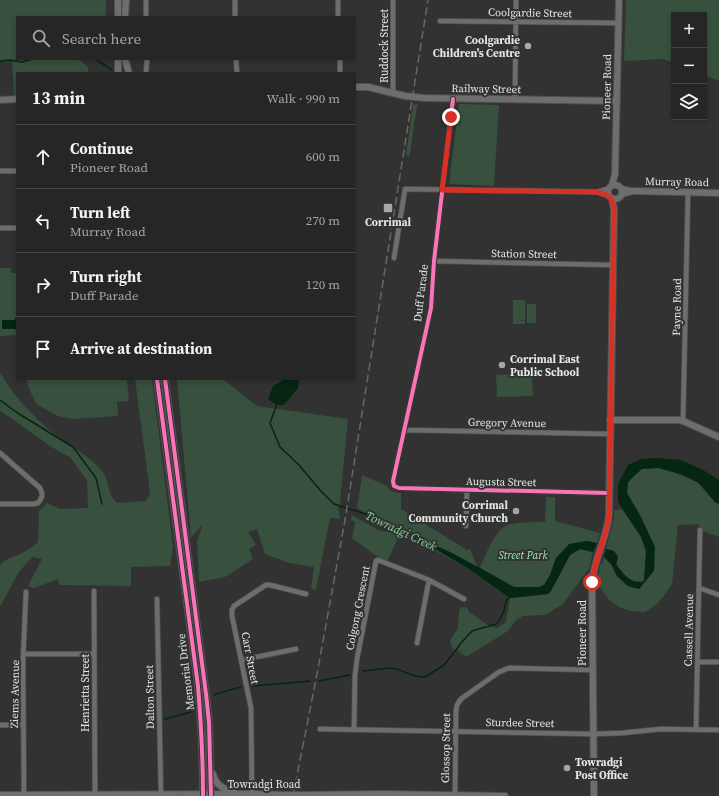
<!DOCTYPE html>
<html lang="en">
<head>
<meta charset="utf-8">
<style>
	:root { --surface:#252625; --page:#2d2e2d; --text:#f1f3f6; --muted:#a3a5a7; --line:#424342 }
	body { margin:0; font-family:"Source Serif 4",serif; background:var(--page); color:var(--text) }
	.controls { position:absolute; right:12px; top:12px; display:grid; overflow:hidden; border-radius:0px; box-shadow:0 2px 6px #0003 }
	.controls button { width:36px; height:36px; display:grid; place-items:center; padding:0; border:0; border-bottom:1px solid var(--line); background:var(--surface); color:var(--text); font:20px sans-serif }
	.stop { position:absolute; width:12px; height:12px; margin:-9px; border:3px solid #d93025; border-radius:50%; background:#fff }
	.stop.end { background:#d93025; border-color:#fff; box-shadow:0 1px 4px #0008 }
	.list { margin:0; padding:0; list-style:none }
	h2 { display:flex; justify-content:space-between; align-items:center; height:52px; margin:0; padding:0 16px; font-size:17px }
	h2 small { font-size:13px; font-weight:400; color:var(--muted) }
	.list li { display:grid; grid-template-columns:26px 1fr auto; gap:12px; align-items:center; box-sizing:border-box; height:64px; padding:0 16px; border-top:1px solid var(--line) }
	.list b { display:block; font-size:15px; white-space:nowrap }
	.list p { margin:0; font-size:13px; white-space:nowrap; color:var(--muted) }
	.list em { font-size:13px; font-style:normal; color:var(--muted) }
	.icon { flex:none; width:22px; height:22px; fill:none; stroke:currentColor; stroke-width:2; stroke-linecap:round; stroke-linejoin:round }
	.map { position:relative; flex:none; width:719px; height:796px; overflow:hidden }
	.search { position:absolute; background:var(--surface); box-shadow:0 2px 6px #0003; left:16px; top:16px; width:340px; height:44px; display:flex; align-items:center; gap:10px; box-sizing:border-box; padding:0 14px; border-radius:0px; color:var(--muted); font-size:15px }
	.panel { position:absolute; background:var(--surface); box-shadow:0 2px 6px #0003; left:16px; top:72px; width:340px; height:308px; border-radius:0px }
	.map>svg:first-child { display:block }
</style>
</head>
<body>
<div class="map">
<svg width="719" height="796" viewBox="0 0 719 796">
	<rect width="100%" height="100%" fill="#313231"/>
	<path fill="#38503e" d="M0,0H106V17H17V59H78L88,67V73H17V96H14L12,60H0Z
		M626,0H719V81L704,75V15H674V63L663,59L624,61Z
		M418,104L416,112L410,154L408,157L407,155H406L413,105Z
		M459,104L499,105L494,186L449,184Z
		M0,268H11V273H17V335L0,336Z
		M513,300H525V320H520L525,321V324H513Z
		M527,304H536V323H527Z
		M0,372C14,397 35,419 57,436C73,448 91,457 103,472C107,478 108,486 110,493C112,496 114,500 117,503L146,501L150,493L135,379H152L173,547L170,566L131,567V586L59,585L58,579L34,588L28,586L42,559L33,557C17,570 10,589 0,607V566C4,558 15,557 22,553C28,550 33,546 38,542L39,511L47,503L60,509L88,508L87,481L71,458L50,446L11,418L0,411Z
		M532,374L533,396L497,397L496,375Z
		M27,379H127L129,401L117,402L118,416L73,419L58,416L36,404L28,386Z
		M177,379H223L257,406L348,419L340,503L338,508L340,519L330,518L316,590L311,588L314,567L289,563L265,554L257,529L248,532L256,545L249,549L253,559L225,577L199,582L197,541L203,524L191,538Z
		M659,468L673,472L697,482L715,502L719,504V537L700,530L699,524L678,525L672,584L663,597L656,605L645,612L631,611L619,607L609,600L597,583L600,565L603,562L604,557L611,564L617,576L628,586L639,589L645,580L647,531L627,493L628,482L641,469Z
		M362,475L387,486C390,492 395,493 401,493V509L467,550L470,549L477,566L472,571L357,508Z
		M546,497H555V521L600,533L597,543L587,541L556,558L550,575L544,585L539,587H514L480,568C486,554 495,527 511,524C522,522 534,522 545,522Z
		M622,509L641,537L646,551L644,581C631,586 624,574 617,565L618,557L614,551L606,549L614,517V510Z
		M352,515L380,531L390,532L399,536L388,560L386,561L378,557L352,538L355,522L351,520Z
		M580,549L593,552L589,569L586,572L563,604L545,615L523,616L516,620L508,631L466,657L457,650L463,643L456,650L452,648L450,640L458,628L459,611L461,607L468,608V611L489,626L497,628L506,622L510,598L548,594L551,591L570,555Z"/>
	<path fill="#052611" d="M15,318H17V330H15V329H2V320H15Z
		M282,379H299L298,388L284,405H277L268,399L273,386L282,381Z
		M656,458L681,460L703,470L719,480V504L715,502L699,483L683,475L659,468L642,469L635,475L628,482L627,493L640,515L655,547L654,571L639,589L628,586L617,576L611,564L604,557L606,549L614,551L618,557L616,564C623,574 631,585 644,581L646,551L641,537L622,508L618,501V484L628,465L641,459Z
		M587,541L597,543L593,552L580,549L570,555L551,591L548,594L510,598L472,571L430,546V543L450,552L480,568L514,587H539L544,585L550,575L556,558L569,544Z"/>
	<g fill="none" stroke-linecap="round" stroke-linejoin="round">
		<path stroke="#052611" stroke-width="1.5" d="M95,59L112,70
			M0,61L10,60L22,62L32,59
			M0,400L16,412L73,447L96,478L102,504
			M277,404L270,423L280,447L299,465L320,490L334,504L378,518L431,545
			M363,671L390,668L397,669L415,676L421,677H425L444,665L456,650L460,644L472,631L496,624L499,621L504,611L506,601L509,597
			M319,681L350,675
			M253,686L310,681
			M214,695L219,693L241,687
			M165,719L191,712"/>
		<g stroke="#4e4f4e" stroke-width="6">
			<path id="minor" d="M146,0V17
				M235,0V17
				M338,0V17
				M393,0V93
				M440,21L619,23
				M236,59L237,73
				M340,59V73
				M146,73L147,59
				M453,99L434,261L431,308L393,481L394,486L399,488L609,493
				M515,100L516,0
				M1,171H17
				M621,188L634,191
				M597,192L607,189
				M621,195L632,192
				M0,228H17
				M394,258L405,189L597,192L608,196
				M434,261L613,265
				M683,421L688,193
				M404,430L610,434
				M0,453L40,488C43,494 43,497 38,503L33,504H0
				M466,526L467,490
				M699,588L719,595
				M94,591L95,795
				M157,599L161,795
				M417,643L429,580
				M24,654H94
				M242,660L296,649
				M698,662H719
				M0,725H23
				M320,729L593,734L622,733L661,729L719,730
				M354,730L355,675L357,659L376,561L378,560L429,580L464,599
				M696,730L700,530
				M252,794L251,708L232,616V610L234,606L266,585H270L306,594
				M24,795L23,660L26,592
				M455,795L456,711L457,705L461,699L499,672L509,668L592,670"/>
		</g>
		<g stroke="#4e4f4e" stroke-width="8">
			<path id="major" d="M118,17V0
				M125,17L126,0
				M118,59V73
				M125,59L129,73
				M355,87H368L405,96L425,98L617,101
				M0,100L17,99
				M608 192a7 7 0 1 1 14 0a7 7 0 1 1-14 0Z
				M612,185L615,174L619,0
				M634,191L719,193
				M157,379L198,686C201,722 203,758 203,795
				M165,379L206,694L209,722L211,795
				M610,420H679L683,421L719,437
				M213,774C216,786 224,789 235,793
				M0,795L252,794L284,795
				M302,795L385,794L505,796
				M594,796L592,582C594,559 607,538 609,515L614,209L612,199"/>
		</g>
		<g stroke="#4e4f4e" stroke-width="8">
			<path id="highway" d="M179,795L182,796
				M203,795V796
				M211,795V796"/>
		</g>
		<use href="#minor" stroke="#6c6e6c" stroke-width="4.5"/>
		<use href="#major" stroke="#6d6e6d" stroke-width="6"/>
		<use href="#highway" stroke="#6a6a6a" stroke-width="7"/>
		<path stroke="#676867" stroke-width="1.5" stroke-dasharray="8 4" stroke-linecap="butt" d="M293,796L317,674L345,520L428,0"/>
		<g stroke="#4e4f4e" stroke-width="8" stroke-linecap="butt">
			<path id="major-bridge" d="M284,795H302"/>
		</g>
		<use href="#major-bridge" stroke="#6d6e6d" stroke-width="6"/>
		<g stroke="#303331" stroke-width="6">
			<path id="cycleway" d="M453,99L434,261L431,308L393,481L394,486L399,488L609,493
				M157,379L198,686C201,723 203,759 203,796
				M165,379L206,694L209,722L211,796"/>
		</g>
		<use href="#cycleway" stroke="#fb73b8" stroke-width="4"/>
	</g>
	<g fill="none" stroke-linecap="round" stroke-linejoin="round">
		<path stroke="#d93025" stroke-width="5" d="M451,117L442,190L597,192C610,196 611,195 614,209L609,515C607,538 594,559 592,582"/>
	</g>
	<g fill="#a5a7a5" stroke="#303331" stroke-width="1.5">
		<circle cx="528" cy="46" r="4"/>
		<rect x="383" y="203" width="10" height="10" rx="2"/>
		<circle cx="502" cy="365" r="4"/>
		<circle cx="516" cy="511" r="4"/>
		<circle cx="567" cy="768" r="4"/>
	</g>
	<g text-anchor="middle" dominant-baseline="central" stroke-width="4" stroke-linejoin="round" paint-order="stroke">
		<g font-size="11" fill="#e4e6e4" stroke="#303331">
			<text transform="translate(530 13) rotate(1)">Coolgardie Street</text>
			<text transform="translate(384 46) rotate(-90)">Ruddock Street</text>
			<text transform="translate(607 87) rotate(-89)">Pioneer Road</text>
			<text transform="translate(486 89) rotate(1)">Railway Street</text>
			<text transform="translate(677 182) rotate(1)">Murray Road</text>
			<text transform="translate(524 254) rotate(1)">Station Street</text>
			<text transform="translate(421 293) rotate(-83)">Duff Parade</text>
			<text transform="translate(677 307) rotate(-89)">Payne Road</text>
			<text transform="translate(507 423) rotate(1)">Gregory Avenue</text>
			<text transform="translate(501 482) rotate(1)">Augusta Street</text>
			<text transform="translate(358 608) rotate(-79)">Colgong Crescent</text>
			<text transform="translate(689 630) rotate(-89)">Cassell Avenue</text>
			<text transform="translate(582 633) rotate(-90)">Pioneer Road</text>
			<text transform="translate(250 658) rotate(79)">Carr Street</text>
			<text transform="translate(186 672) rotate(-97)">Memorial Drive</text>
			<text transform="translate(85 693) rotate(-90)">Henrietta Street</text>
			<text transform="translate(15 694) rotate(-89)">Ziems Avenue</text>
			<text transform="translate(150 697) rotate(-91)">Dalton Street</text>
			<text transform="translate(520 723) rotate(1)">Sturdee Street</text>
			<text transform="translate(446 748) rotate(-89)">Glossop Street</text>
			<text x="264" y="784">Towradgi Road</text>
		</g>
		<g font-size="11" font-weight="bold" fill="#e4e6e4" stroke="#303331" text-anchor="end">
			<text x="520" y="40">Coolgardie<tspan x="520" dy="13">Children's Centre</tspan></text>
			<text x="388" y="222" text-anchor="middle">Corrimal</text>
			<text x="510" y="359" text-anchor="start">Corrimal East<tspan x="510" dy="13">Public School</tspan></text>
			<text x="508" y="505">Corrimal<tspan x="508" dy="13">Community Church</tspan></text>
			<text x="575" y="762" text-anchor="start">Towradgi<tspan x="575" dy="13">Post Office</tspan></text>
		</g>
		<g font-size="11" font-style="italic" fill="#9ee8b1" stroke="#303331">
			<text x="523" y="555">Street Park</text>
		</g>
		<g font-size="12" font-style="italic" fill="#89d29c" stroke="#303331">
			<text transform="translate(401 531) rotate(25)">Towradgi Creek</text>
		</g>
	</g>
</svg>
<div class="controls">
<button>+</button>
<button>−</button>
<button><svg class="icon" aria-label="layers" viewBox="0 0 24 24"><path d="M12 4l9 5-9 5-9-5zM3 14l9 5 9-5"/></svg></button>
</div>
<div class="stop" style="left:592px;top:582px"></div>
<div class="stop end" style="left:451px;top:117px"></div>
<div class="search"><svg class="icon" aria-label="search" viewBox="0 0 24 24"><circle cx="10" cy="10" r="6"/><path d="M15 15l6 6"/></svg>Search here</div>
<section class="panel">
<h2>13 min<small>Walk · 990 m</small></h2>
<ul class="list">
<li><svg class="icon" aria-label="ahead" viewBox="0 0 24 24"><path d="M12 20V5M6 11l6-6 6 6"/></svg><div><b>Continue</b><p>Pioneer Road</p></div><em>600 m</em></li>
<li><svg class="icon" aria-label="left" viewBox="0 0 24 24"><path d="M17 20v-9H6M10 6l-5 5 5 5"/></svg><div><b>Turn left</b><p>Murray Road</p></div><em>270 m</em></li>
<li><svg class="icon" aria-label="right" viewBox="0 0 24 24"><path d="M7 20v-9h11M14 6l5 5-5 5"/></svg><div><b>Turn right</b><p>Duff Parade</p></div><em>120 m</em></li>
<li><svg class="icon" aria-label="arrive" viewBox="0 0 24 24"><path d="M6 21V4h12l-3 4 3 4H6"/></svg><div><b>Arrive at destination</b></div></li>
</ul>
</section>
</div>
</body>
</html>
